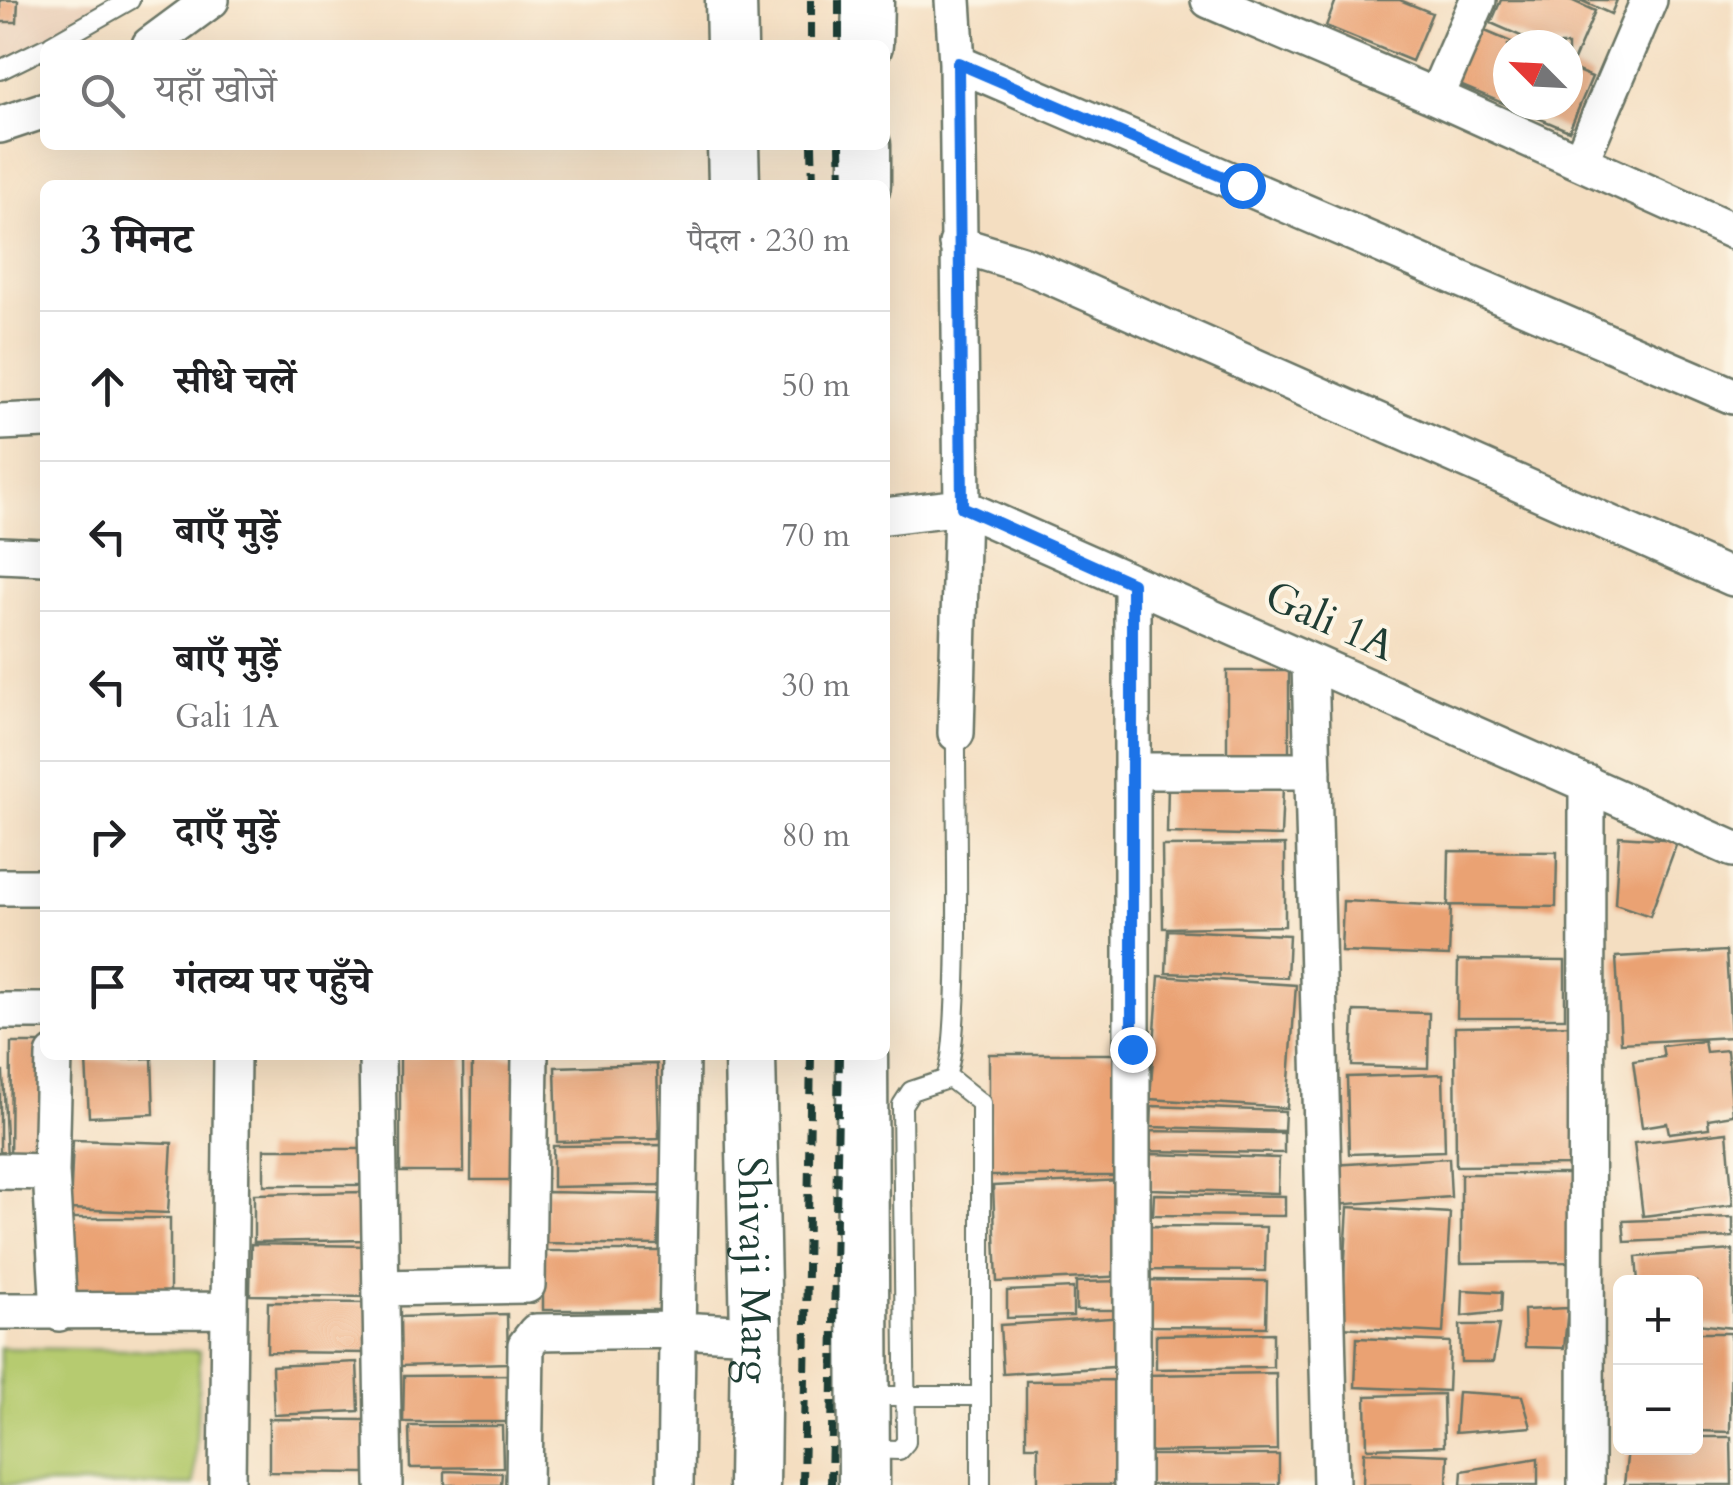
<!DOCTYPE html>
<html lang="hi">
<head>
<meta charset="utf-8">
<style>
	:root { --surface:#fff; --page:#f2f2f2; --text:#202124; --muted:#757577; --line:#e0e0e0 }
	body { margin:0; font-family:Cardo,"Noto Serif Devanagari",serif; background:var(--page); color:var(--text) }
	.controls { position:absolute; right:30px; bottom:30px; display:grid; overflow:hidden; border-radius:15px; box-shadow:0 10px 40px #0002 }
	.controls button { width:90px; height:90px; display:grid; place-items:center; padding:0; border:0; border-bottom:2px solid var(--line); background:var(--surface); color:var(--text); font:50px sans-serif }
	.compass { position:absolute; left:1493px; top:30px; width:90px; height:90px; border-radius:50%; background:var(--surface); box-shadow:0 10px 40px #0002; rotate:294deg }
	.stop { position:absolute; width:30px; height:30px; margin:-22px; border:8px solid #1a73e8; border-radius:50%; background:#fff }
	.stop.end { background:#1a73e8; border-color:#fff; box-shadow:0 2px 10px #0008 }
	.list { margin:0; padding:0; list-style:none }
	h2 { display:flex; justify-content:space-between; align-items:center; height:130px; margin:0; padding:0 40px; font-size:42px }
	h2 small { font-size:32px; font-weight:400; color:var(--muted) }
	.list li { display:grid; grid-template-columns:65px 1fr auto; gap:30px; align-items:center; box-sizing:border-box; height:150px; padding:0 40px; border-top:2px solid var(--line) }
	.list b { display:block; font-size:38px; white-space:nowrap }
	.list p { margin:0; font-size:32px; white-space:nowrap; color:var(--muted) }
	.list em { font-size:32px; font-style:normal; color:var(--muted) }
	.icon { flex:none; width:55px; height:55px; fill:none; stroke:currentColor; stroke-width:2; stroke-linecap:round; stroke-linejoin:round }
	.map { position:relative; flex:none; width:1733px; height:1485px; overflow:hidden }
	.search { position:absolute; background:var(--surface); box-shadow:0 10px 40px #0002; left:40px; top:40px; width:850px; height:110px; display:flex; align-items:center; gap:25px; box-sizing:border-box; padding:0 35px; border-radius:15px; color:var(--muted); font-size:38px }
	.panel { position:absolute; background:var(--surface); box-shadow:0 10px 40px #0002; left:40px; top:180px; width:850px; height:880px; border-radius:15px }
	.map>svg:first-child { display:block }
</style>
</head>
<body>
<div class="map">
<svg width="1733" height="1485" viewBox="0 0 1733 1485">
	<rect width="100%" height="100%" fill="#fcf5e5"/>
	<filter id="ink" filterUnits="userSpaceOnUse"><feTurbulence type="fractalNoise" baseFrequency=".01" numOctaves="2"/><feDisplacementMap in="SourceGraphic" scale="20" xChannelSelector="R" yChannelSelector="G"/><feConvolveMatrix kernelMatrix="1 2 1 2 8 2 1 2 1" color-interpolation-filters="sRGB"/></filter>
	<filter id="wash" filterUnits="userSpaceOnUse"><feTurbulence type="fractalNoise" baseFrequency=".0048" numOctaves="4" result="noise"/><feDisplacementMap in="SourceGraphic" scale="40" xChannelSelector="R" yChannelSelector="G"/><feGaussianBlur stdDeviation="2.25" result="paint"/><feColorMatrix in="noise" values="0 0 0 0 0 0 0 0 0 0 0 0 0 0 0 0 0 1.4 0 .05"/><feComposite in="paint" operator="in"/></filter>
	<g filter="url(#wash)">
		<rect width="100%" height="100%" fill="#f4dec1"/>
		<path fill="#eacfb8" d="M0,0H110L0,65Z"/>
		<path fill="#b6cb6f" stroke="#6a8452" stroke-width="2.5" d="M0,1348L200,1351L194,1485H0Z"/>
		<g id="blocks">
			<path fill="#eaa273" d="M0,0H18L17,22H0Z
				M1336,0H1400L1432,13L1412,61L1326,26Z
				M1501,0H1571L1595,11L1574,60L1568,57V45H1541L1491,23Z
				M1580,0H1617L1611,14Z
				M1471,25L1518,45H1508V105H1568V67L1592,77L1569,131L1448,80Z
				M1227,671H1289V762H1227Z
				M1168,784L1283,787L1281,836L1167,833Z
				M1619,836L1678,840L1650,916L1615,904Z
				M1285,845V926L1163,928L1162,846Z
				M1449,851L1557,852L1556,907L1448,905Z
				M1343,901L1451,906L1449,956L1341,952Z
				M1168,930L1289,935L1287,978L1166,973Z
				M1726,951L1731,1037L1621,1043L1616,957Z
				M1458,960L1565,961V1018H1457Z
				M1159,976L1296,985L1287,1108L1150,1099Z
				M1354,1011L1429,1013L1428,1068L1352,1066Z
				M1580,1025V1165L1456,1166L1455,1027Z
				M1704,1041L1706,1052L1727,1050L1733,1115L1708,1119L1709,1128L1669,1133L1667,1123L1642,1127L1633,1061L1664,1057L1662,1046Z
				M11,1043H45L44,1171H10Z
				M989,1054H1126V1176H989Z
				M400,1055H463L464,1172H400Z
				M152,1058L154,1114L89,1117L86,1061Z
				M472,1058H523V1180H471Z
				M657,1064L659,1139L557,1142L555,1067Z
				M0,1072H3L7,1160L0,1161Z
				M1443,1074L1445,1151L1349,1154L1347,1077Z
				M1152,1106L1285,1111L1284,1131L1151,1127Z
				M1146,1131L1284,1133V1153L1146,1151Z
				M1727,1132L1733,1205L1643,1216L1634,1143Z
				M73,1140L172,1143L168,1213L70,1209Z
				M662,1145V1185L553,1187V1146Z
				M264,1149H363L362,1185H264Z
				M1151,1154L1279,1158L1278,1193L1150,1189Z
				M1449,1158L1451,1197L1333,1205L1331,1165Z
				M1461,1174H1578V1262L1461,1263Z
				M1123,1180L1127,1276L997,1282L993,1186Z
				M365,1192V1240L254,1242V1194Z
				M545,1192L660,1194L658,1245L544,1243Z
				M1154,1194L1285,1196V1216L1153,1215Z
				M1348,1207L1450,1213L1443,1333L1341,1327Z
				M1733,1217V1237L1625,1242L1623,1221Z
				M69,1218H170V1295H69Z
				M1146,1226L1266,1227L1265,1271L1146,1270Z
				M251,1244L369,1246L368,1297L250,1295Z
				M1733,1250V1328L1696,1324V1282H1638L1636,1257Z
				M543,1251H662V1310H543Z
				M1148,1280L1267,1281L1266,1327L1148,1326Z
				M1129,1281L1128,1310H1076V1282Z
				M1073,1288V1316L1007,1318V1291Z
				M1463,1290L1502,1292L1501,1312L1462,1316Z
				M268,1302L371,1303L370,1353L267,1352Z
				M1568,1308L1564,1348L1525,1347L1524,1310Z
				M507,1314L508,1363L399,1366L398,1317Z
				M1126,1317L1129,1366L1003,1374L1000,1325Z
				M1460,1325H1499L1493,1362H1461Z
				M1273,1333V1367L1156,1369V1335Z
				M1696,1333H1731L1730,1432L1696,1431Z
				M1357,1338L1450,1342L1448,1391L1355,1387Z
				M357,1362L359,1411L274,1415L272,1366Z
				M1276,1373L1277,1450L1143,1452L1142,1375Z
				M507,1375L508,1422H403L404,1376Z
				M1122,1380V1485H1038V1446H1026V1381Z
				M1458,1392L1522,1396L1531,1427L1455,1433Z
				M1443,1394L1444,1446L1367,1448L1366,1396Z
				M269,1419L365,1420V1473L269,1472Z
				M409,1426H502L503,1467L410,1468Z
				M1696,1437H1731L1732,1485H1624L1628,1448H1696Z
				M1364,1452L1448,1455L1447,1485H1363Z
				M1143,1455H1279V1485H1143Z
				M1538,1458V1485H1461L1462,1471Z
				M445,1471L502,1473L501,1485H445Z"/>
		</g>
	</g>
	<g filter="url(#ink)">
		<use href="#blocks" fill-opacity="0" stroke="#6a7565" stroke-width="2.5"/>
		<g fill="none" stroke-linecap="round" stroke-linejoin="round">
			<g stroke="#6a7565" stroke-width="22">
				<path id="service" d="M51,45L130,0
					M0,70L45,48
					M947,1076L981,1103V1485
					M864,1396H981
					M865,1449L899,1450L906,1442L902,1105L911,1091L944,1080C964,1055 955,783 956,733"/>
			</g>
			<g stroke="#6a7565" stroke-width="40">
				<path id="minor" d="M953,0L957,63L962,507L956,733
					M1209,0L1436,97L1733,231
					M150,45L211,0
					M957,63L1733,396
					M1436,97L1478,0
					M0,125L45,110
					M1580,162L1649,0
					M957,244L1025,265L1733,578
					M0,422L45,420
					M885,516L962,507L1733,849
					M0,555L45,557
					M1310,662L1331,1485
					M1132,771H1313
					M0,887H45
					M0,1011H45
					M54,1055L51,1172L59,1313
					M377,1055L384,1485
					M0,1171L51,1172
					M382,1288L527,1285L530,1055
					M0,1311L229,1310
					M227,1485L232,1055
					M524,1485L526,1345L536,1332L677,1330L756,1334
					M675,1485L681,1055
					M1132,1485V583
					M1586,1485L1587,783"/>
			</g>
			<g stroke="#6a7565" stroke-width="55">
				<g id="secondary">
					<path d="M731,0L732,45"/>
					<path d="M867,45L868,0"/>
					<path d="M733,145L734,185"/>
					<path d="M865,185V145"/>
					<path id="s1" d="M750,1055L756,1334L754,1485"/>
					<path d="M862,1055L864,1485"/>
				</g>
			</g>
			<use href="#service" stroke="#fff" stroke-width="18"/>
			<use href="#minor" stroke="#fff" stroke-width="35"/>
			<use href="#secondary" stroke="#fff" stroke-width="50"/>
			<path stroke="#1f3d34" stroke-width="8" stroke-dasharray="15 8" stroke-linecap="butt" d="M811,0V45
				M839,0V45
				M812,145L813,185
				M840,145L841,185
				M803,1485L811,1055
				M831,1485L839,1055"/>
		</g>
	</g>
	<g fill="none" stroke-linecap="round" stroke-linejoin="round" filter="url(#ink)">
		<path stroke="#1a73e8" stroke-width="12" d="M1132,1049V583L962,507L958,63L1242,185"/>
	</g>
	<g text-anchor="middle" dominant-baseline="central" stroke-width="8" stroke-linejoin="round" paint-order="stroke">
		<g font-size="42" fill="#1f3d34" stroke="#fcf5e5">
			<text transform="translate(1330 621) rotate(24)">Gali 1A</text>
			<text stroke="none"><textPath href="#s1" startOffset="215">Shivaji Marg</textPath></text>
		</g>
	</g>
</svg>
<div class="controls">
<button>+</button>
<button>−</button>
</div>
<svg class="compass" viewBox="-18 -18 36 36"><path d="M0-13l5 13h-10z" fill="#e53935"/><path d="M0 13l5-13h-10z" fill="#757577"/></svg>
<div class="stop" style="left:1242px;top:185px"></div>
<div class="stop end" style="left:1132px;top:1049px"></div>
<div class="search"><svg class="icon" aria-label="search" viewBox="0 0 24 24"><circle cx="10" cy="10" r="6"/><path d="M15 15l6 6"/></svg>यहाँ खोजें</div>
<section class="panel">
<h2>3 मिनट<small>पैदल · 230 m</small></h2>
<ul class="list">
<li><svg class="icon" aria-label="ahead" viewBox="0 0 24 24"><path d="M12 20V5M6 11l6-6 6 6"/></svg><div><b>सीधे चलें</b></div><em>50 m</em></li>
<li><svg class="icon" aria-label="left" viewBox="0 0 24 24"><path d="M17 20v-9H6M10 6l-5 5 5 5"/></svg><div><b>बाएँ मुड़ें</b></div><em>70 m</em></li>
<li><svg class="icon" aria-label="left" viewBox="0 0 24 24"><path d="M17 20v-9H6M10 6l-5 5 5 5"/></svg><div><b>बाएँ मुड़ें</b><p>Gali 1A</p></div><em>30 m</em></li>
<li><svg class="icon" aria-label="right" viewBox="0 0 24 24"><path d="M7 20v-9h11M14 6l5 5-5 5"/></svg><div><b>दाएँ मुड़ें</b></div><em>80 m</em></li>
<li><svg class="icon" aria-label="arrive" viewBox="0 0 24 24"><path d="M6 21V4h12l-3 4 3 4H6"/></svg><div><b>गंतव्य पर पहुँचे</b></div></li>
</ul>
</section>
</div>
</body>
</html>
